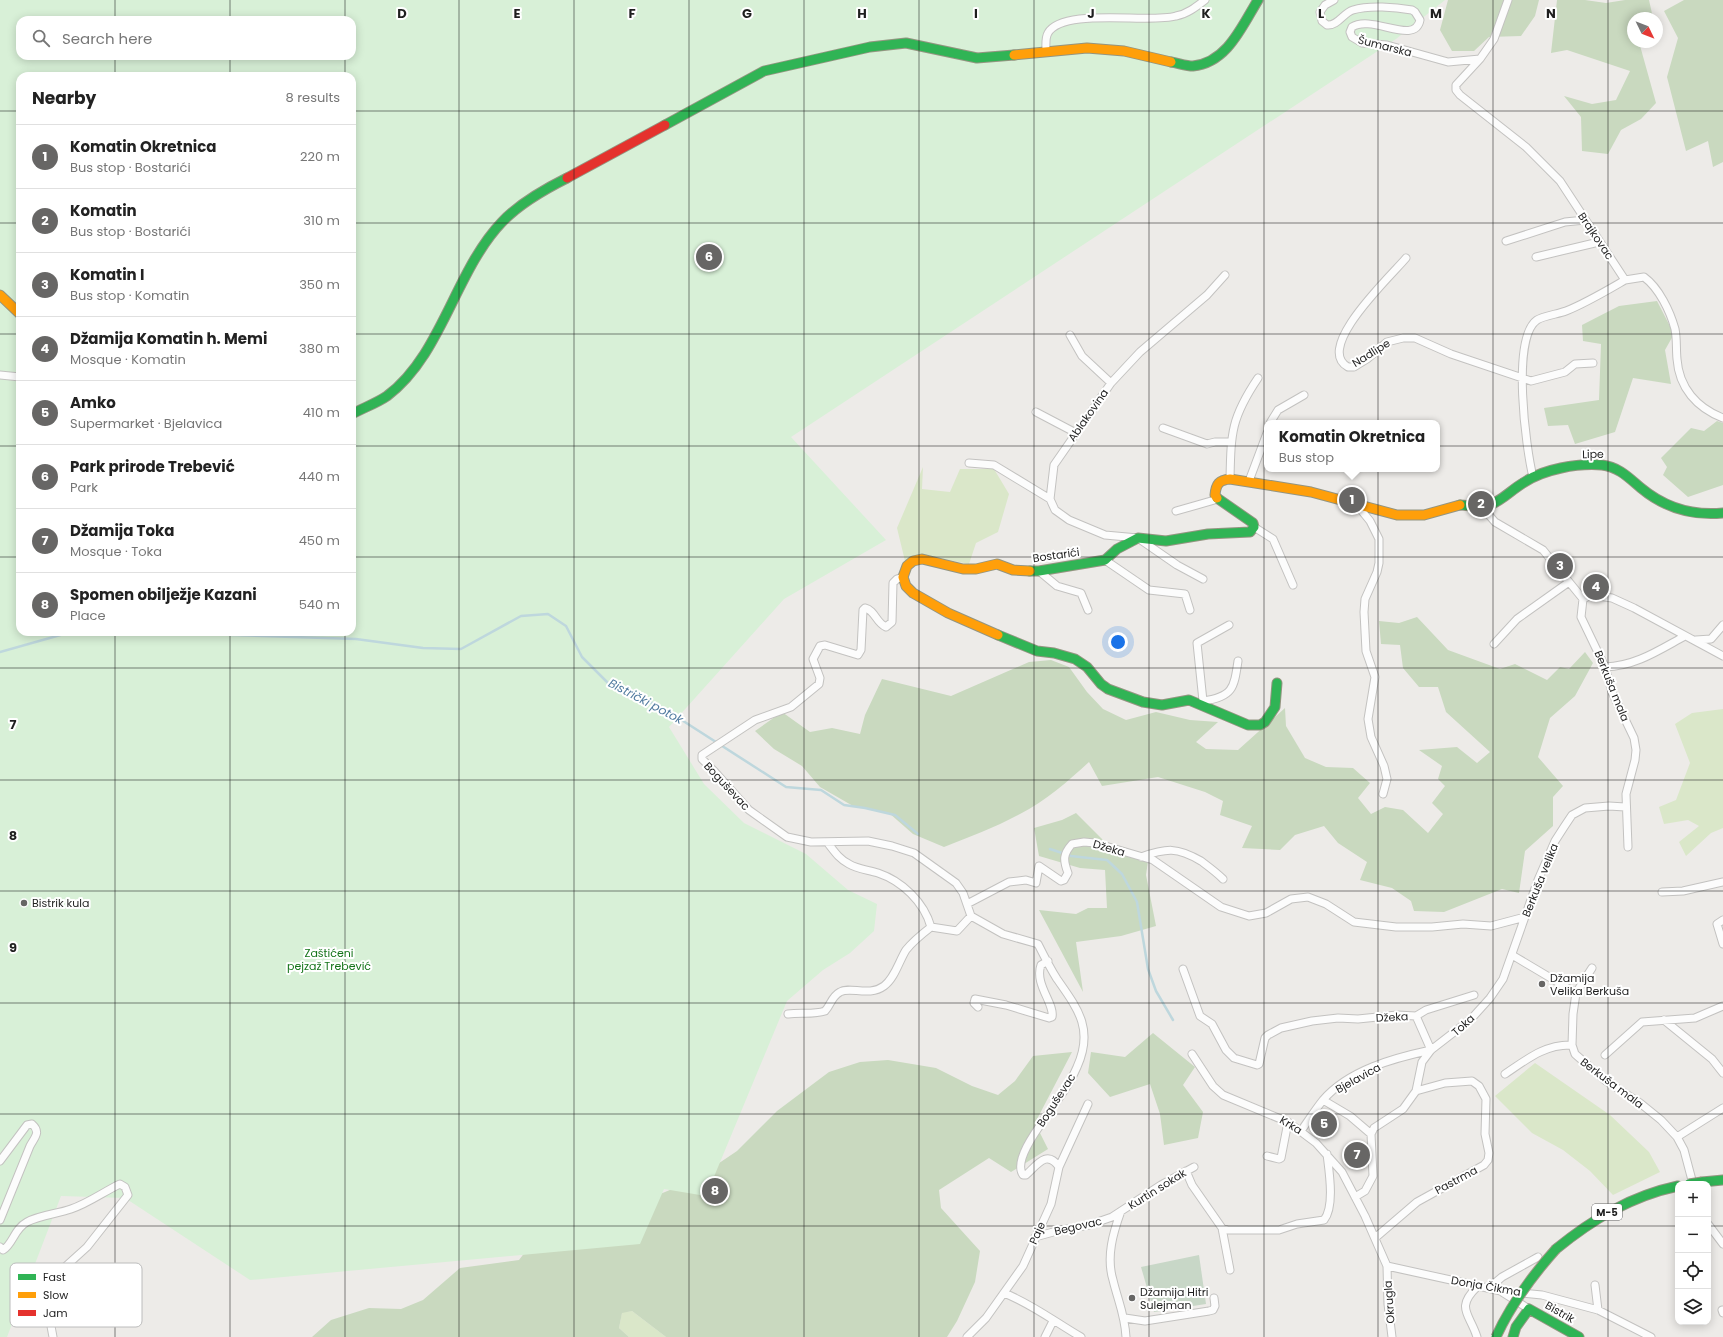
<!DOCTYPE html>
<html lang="en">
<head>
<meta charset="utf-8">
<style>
	:root { --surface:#fff; --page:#f2f2f2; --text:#222; --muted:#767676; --line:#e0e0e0; --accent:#676665 }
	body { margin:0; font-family:Poppins,sans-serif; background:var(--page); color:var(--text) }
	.controls { position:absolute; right:12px; bottom:12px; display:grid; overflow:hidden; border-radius:8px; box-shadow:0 2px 10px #0003 }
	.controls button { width:36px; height:36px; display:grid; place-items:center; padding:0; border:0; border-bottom:1px solid var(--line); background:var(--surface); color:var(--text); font:20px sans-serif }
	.compass { position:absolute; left:1627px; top:12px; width:36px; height:36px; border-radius:50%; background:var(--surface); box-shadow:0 2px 10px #0003; rotate:133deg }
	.you { position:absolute; left:1118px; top:642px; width:14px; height:14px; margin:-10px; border:3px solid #fff; border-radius:50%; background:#1a73e8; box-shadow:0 0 0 6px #1a73e833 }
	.badge { display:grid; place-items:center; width:26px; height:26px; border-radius:50%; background:var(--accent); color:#fff; font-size:13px; font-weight:700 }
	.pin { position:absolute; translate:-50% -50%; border:2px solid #fff; box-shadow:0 1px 4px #0006 }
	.popup { position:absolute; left:1264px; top:420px; width:176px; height:52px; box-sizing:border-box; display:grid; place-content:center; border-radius:8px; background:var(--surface); filter:drop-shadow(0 1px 3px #0005); font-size:13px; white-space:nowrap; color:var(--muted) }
	.popup b { font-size:15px; color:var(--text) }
	.popup::after { content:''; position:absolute; left:50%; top:100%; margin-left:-8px; border:8px solid transparent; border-top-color:var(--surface) }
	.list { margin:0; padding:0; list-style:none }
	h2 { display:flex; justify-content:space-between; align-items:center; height:52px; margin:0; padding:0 16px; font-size:17px }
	h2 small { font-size:13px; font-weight:400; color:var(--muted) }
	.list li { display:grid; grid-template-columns:26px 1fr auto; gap:12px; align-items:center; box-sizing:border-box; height:64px; padding:0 16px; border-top:1px solid var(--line) }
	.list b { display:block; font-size:15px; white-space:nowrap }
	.list p { margin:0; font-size:13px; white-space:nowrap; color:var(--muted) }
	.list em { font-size:13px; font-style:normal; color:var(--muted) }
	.icon { flex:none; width:22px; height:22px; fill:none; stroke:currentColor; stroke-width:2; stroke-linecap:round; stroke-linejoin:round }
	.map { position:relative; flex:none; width:1723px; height:1337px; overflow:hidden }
	.search { position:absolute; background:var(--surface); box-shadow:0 2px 10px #0003; left:16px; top:16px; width:340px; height:44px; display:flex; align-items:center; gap:10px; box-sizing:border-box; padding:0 14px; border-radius:12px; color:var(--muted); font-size:15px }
	.panel { position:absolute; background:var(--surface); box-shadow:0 2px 10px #0003; left:16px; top:72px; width:340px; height:564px; border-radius:12px }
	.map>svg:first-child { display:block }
</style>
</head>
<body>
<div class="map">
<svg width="1723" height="1337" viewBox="0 0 1723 1337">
	<rect width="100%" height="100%" fill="#edebe8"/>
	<path fill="#dae7c9" d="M923,467L922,489L950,492L960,469H994L1009,494L998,532L976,543L969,564L929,556L905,561L897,528Z
		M1723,709V828L1711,833L1686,856L1679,842L1699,826L1688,820L1664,824L1659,807L1676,800L1690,763L1675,724L1692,713Z
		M1535,1063L1610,1115L1649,1152L1660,1172L1613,1195L1590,1171L1563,1150L1532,1133L1495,1096Z
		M632,1311L666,1337H629L619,1328L622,1312Z"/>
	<path fill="#c9d9bf" d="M1448,0H1539L1535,16L1521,36L1489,37L1474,51H1452L1440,30Z
		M1557,0H1585L1606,3L1625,0H1649L1653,18H1633V42H1639L1656,103L1641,119L1621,130L1608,154L1582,151L1581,117L1564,96L1592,104L1616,100L1630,71L1567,50L1551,53Z
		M1684,0H1723V162L1713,167L1708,141L1686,151L1667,77L1678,38L1664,11Z
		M1657,301L1674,334L1665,350L1671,384L1633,378L1615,432L1575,444L1568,425L1548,426L1544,408L1599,400L1601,344L1583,341L1582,325L1619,306Z
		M1717,421L1723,423V485L1688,497L1663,475L1667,467L1661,458L1691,428L1704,431Z
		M1417,617L1448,650L1500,669L1515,664L1547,680L1560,667L1569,669L1585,652L1593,663L1575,696L1550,718L1538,757L1563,786L1553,797V826L1525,851L1519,893L1502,889L1444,912L1414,911L1411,901L1392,888L1360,880L1367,862L1338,843L1324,826L1295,835L1280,850L1242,848L1252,826L1220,815L1223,801L1205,792L1158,777L1102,786L1089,762C1068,781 1046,801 1020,814C996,827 970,837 944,847L913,834L889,813L853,806L820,787L802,766L774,749L755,731L782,712L810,732L832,728L860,734L865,715L882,679L951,696L1029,662L1051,660L1069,667L1087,692L1103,709L1126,720L1156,712L1190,720L1218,722L1196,742L1206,749L1238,750L1285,708L1286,726L1305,758L1326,767L1353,768L1370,783L1358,798L1371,814L1385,807L1403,810L1428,833L1443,814L1432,803L1445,786L1438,779L1442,766L1419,750L1457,747L1477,763L1490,752L1446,712L1438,687H1419L1403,668L1400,645L1381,644L1379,621L1399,623Z
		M1076,813L1113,850L1149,854L1146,875L1156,926L1121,936L1076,942L1083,992L1039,910L1076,914L1088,908H1107L1105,870L1080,868L1039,856L1034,828L1062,820Z
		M1153,1033L1195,1067L1183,1085L1203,1112L1198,1138L1164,1145L1160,1114L1150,1084L1110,1097L1088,1073L1091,1052L1125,1057Z
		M1072,1052L1035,1123L1048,1149L1011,1172L989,1158L939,1190L941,1208L980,1251L975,1282L957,1321L947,1337H666L632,1311L622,1313L619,1328L629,1337H312L331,1320L369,1308L401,1309L423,1300L460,1268L519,1260L551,1218L636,1204L694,1180L737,1151L777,1111L829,1072L860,1062L888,1060L936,1068L972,1086L998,1095L1015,1081L1033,1056Z"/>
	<path fill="#c8d7c7" d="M1199,1255L1206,1304L1154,1312L1141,1267Z"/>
	<path fill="#d8f0d7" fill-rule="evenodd" d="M0,0H1445L1396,39L791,437L886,540L784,599L669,727L704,784L744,823L806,854L848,890L877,904L874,931L850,953L823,970L787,1001L706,1196L664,1189L640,1244L250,1280L125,1198L61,1196L7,1337H0ZM20,20H352V56H20ZM20,76H352V632H20Z"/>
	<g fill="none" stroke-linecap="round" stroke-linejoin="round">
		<path stroke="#bed7dd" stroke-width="2.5" d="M144,632L356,639L423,648L461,649L521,616L548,614L566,626L582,657L608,683L663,708L786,787L821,790L844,805L865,808L895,815L918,834
			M0,652L71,632
			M1050,849L1071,856L1107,860L1122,874L1137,902L1148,969L1156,991L1173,1020"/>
		<g stroke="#c3c2c0" stroke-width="9">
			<path id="street" d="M1334,0L1325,5L1320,12L1322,21L1327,25C1338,26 1343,13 1353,10C1369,5 1395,7 1412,10L1415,12L1420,20C1415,46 1372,14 1352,27L1350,32L1352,37L1362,43L1387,45L1448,62L1480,59L1494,39L1508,0
				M1046,51C1046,45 1045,38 1048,33C1063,7 1149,24 1176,16C1187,14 1196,7 1205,0
				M1480,59L1456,85V90L1460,95L1526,147L1560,181L1625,280L1644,277C1659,288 1670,311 1675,329C1677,339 1676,349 1677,359C1679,388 1697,408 1723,418
				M1506,241L1565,222L1585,220
				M1536,257L1599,242
				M1406,258C1393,274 1313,348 1348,367H1354L1367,359L1387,342L1403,338H1415L1451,354L1531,381L1565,372L1575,364L1593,363
				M1070,335L1082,356L1111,383
				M0,375L20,377
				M1036,412L1076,433
				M1270,423L1278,410L1304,395
				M1163,428L1207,444L1215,442H1231
				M969,463L994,465L1050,499
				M1533,477C1526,449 1511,338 1537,320C1543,316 1558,314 1566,311C1586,303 1606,291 1625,280
				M1230,479C1231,433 1231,418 1258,378
				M1249,481L1267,433
				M1357,505L1370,521L1379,539V563L1377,572L1365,599L1364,612L1366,651L1375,677L1368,719L1371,737L1384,766L1387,779L1383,794
				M1482,507L1495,522L1543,550L1583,599
				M1176,511L1218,499
				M1254,527L1273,539L1293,585
				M1105,560L1149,590L1185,594L1190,610
				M1039,571L1057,586L1081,593L1088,610
				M903,577L897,579L893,583L892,622L886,627C876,623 875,610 865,608L863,610L861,650L858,655L825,645L820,646L813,659L820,678L819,684L791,707L755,720L702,755V759L715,772L749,810L787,837L811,842L868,841L892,846L914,853L956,883L963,893L971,916L1003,934L1038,944C1044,956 1050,968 1057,979C1078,1009 1094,1029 1077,1067C1072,1079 1065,1090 1057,1101C1048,1116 1011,1158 1023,1175H1026C1037,1165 1047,1149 1059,1167
				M1203,579L1177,565L1138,538L1105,535L1069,520L1055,510L1050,499L1054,465L1111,383L1140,352L1207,295L1225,275
				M1583,599L1581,617L1605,667L1612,692L1634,738L1636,750L1635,760L1626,794L1628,847
				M1583,599L1591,595L1612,598L1634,608L1723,656
				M1696,640L1711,639L1723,625
				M1494,644L1517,619L1569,582
				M1605,667C1636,666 1659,650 1685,636
				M1203,701L1197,643L1229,625
				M1203,704V701C1233,697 1234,688 1238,661
				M827,842C834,851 839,859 849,864C857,869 869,870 878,873C902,881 924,902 931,927
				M1141,857C1167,848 1177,847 1201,861C1209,867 1216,872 1223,879
				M1662,892L1683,891L1723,882
				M967,904L1009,882L1026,880L1036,883L1039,866L1061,881L1064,880L1068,873C1063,860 1063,854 1072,844L1084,842L1095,843L1153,860L1221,907L1249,916L1266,913L1291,899L1308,897L1326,904L1354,922L1396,927H1432L1463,924L1491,926L1525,917
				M1723,920L1717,924L1723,944
				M1512,955L1576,993
				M1592,968L1576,993L1573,1014L1572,1045L1575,1054L1606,1081L1640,1103L1661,1120L1677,1137L1684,1150L1693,1184
				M1183,969L1200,1016L1212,1024L1226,1050L1234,1058L1257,1065L1259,1064L1265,1038L1268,1035L1281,1028L1312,1021L1338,1018L1358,1019L1397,1015L1416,1016L1426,1010L1474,995
				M978,1007L974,1003L975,999L1006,1005L1049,1018L1052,1017C1055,1004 1034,984 1041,965L1048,961
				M788,1014C801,1012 813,1015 825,1011C831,1005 831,997 840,992C850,986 869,997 884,986C895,978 899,961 906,950C913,941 922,934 931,927L957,931L971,916
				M1664,1020L1712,1059L1723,1073
				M1192,1054L1213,1086L1223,1095L1288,1122L1316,1143L1342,1172L1365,1216L1387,1266L1388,1304L1392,1337
				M1605,1055L1642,1022L1695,1018L1723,1006
				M1505,1074C1526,1060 1545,1044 1572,1045
				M1416,1091L1422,1062L1431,1050L1471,1019L1490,998L1503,979L1538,880L1555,841L1564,827L1572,815L1585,808L1609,806L1625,807
				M1323,1100L1350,1116L1371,1134
				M1301,1131C1308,1121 1315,1110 1323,1100C1349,1070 1394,1058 1431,1050L1416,1016
				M1677,1137L1723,1108
				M1267,1156L1279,1159L1281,1158L1288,1122
				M0,1161L27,1125L32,1124C41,1132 35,1137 30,1146L0,1220
				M1186,1171L1192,1185L1222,1228L1230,1270
				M1355,1197L1365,1191L1373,1176L1371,1134L1374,1128L1403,1109L1416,1091L1445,1083L1472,1081L1479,1086L1486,1099L1485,1134L1489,1153L1488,1160L1484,1165L1417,1202L1375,1238
				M1121,1211C1113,1233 1106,1257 1113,1280C1118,1301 1125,1315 1126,1337
				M1708,1224L1723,1244
				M1222,1228L1228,1230H1279L1297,1224L1324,1220C1335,1206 1329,1171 1327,1154
				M1035,1237L1057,1231L1089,1225L1112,1217L1161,1185L1194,1167
				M0,1247L3,1250C13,1244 14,1229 27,1222C40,1215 57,1214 71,1209C89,1203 103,1192 120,1184L125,1187L128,1195L87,1247L55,1276L48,1289V1310L53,1337
				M1387,1266L1501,1291L1542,1295L1598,1310L1651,1337
				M1595,1285L1598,1310
				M1489,1288L1502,1277L1538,1257
				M1502,1292L1529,1309
				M1004,1293C1032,1304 1055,1322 1081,1337
				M1722,1310L1723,1313
				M1125,1318L1145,1321L1209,1311L1213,1310L1215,1306L1214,1298
				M967,1337L986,1318L1023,1266L1051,1204L1059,1167L1088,1104
				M1045,1337L1053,1321
				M1477,1337C1470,1314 1455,1308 1477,1287"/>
		</g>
		<g stroke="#949581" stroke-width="11">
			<path id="fast" d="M1171,62C1178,63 1186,66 1193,66C1227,63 1242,26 1258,0
				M665,125L764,71L870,47L906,43L977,58L1014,55
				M352,414C363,408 377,403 387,396C442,355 455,271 502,222C519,204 545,189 567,178
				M1460,505C1468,505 1478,508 1487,506C1501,502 1511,490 1523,483C1543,469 1578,463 1602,465C1619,467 1629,478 1641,488C1665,508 1692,516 1723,513
				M1030,571H1039L1105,560L1117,549L1138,538L1166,541L1208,534L1250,532L1254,527L1253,523L1217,498
				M998,635L1037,651L1054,653L1075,659L1087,667L1101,684L1108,689L1143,702L1162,705L1189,700L1248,725H1260L1265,722L1275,707L1277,683
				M1702,1182L1723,1180
				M1556,1249C1593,1219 1631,1196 1678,1186
				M1513,1337L1516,1327L1529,1309L1579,1337"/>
		</g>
		<g stroke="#949581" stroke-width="11">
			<path id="slow" d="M1014,55L1087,48L1124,51L1171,62
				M0,295L20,314
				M1217,498L1215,495C1216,484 1219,480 1230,479L1311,492L1397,515H1424L1460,505
				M998,635L948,613L913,593L906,586L903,577L907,566L913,561L922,559L963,569H976L997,564L1013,570L1030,571"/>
		</g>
		<g stroke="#949581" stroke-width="11">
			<path id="jam" d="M567,178L665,125"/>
		</g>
		<use href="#street" stroke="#fcfcfc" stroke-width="7"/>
		<use href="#fast" stroke="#30b455" stroke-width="9"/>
		<use href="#slow" stroke="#ff9f0a" stroke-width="9"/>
		<use href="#jam" stroke="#e5322d" stroke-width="9"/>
		<g stroke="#a19786" stroke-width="11" stroke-linecap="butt">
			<path id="fast-bridge" d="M1689,1184L1702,1182
				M1496,1337C1511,1304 1532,1276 1556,1249"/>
		</g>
		<use href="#fast-bridge" stroke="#30b455" stroke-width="9"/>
	</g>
	<path fill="none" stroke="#1f1f1f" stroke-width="1" stroke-opacity="0.55" d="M115,0V20M230,0V20M345,0V20M459,0V1337M574,0V1337M689,0V1337M804,0V1337M919,0V1337M1034,0V1337M1149,0V1337M1264,0V1337M1378,0V1337M1493,0V1337M1608,0V1337M115,56V76M230,56V76M345,56V76M0,111H20M352,111H1723M0,223H20M352,223H1723M0,334H20M352,334H1723M0,446H20M352,446H1723M0,557H20M352,557H1723M115,632V1337M230,632V1337M345,632V1337M0,668H1723M0,780H1723M0,891H1723M0,1003H1723M0,1114H1723M0,1226H1678M1708,1226H1723"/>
	<g fill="#676665" stroke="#fff" stroke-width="1.5">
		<circle cx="24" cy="903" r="4"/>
		<circle cx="1542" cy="984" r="4"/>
		<circle cx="1132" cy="1298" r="4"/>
	</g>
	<g text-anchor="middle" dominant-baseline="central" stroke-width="4" stroke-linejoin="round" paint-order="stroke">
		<rect fill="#fff" stroke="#626262" stroke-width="1" x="1592" y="1204" width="30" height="16" rx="3"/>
		<g font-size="10" font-weight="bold" fill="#1f1f1f">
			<text x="1607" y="1212">M-5</text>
		</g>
		<g font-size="11" fill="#1f1f1f" stroke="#fff">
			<text transform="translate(1385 46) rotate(14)">Šumarska</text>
			<text transform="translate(1596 236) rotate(56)">Brajkovac</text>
			<text transform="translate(1371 353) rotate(-32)">Nadlipe</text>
			<text transform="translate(1088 415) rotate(-55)">Ablakovina</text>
			<text transform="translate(1593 454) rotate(-1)">Lipe</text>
			<text transform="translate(1056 555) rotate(-8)">Bostarići</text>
			<text transform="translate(1612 686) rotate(68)">Berkuša mala</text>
			<text transform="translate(727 786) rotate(47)">Boguševac</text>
			<text transform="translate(1109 848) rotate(16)">Džeka</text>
			<text transform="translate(1540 880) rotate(-68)">Berkuša velika</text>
			<text transform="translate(1392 1017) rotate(-3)">Džeka</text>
			<text transform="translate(1463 1025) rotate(-42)">Toka</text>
			<text transform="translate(1358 1078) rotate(-29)">Bjelavica</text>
			<text transform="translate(1612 1083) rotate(37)">Berkuša mala</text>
			<text transform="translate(1056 1100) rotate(-57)">Boguševac</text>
			<text transform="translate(1291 1125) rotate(31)">Krka</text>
			<text transform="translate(1456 1180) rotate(-28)">Pastrma</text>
			<text transform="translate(1157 1189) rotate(-32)">Kurtin sokak</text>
			<text transform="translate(1078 1226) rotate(-13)">Begovac</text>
			<text transform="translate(1037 1233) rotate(-66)">Paje</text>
			<text transform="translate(1486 1286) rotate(10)">Donja Čikma</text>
			<text transform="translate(1389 1302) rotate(-94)">Okrugla</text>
			<text transform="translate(1560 1312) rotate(30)">Bistrik</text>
		</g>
		<g font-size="11" fill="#1f1f1f" stroke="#fff" text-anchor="start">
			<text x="32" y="903">Bistrik kula</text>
			<text x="1550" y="978">Džamija<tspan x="1550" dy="13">Velika Berkuša</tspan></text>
			<text x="1140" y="1292">Džamija Hitri<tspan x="1140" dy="13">Sulejman</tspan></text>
		</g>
		<g font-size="11" fill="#15741a" stroke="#fff">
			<text x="329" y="953">Zaštićeni<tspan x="329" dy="13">pejzaž Trebević</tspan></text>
		</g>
		<g font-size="12" font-style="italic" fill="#507a9f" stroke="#fff">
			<text transform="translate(646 701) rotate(28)">Bistrički potok</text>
		</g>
	</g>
	<rect x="10" y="1263" width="132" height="64" rx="6" fill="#fff" stroke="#bcbcbc" stroke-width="1"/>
	<rect x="18" y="1274" width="18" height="6" fill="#30b455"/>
	<rect x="18" y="1292" width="18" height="6" fill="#ff9f0a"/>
	<rect x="18" y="1310" width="18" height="6" fill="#e5322d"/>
	<g font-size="11" fill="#1f1f1f">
		<text x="43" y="1281">Fast</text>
		<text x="43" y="1299">Slow</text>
		<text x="43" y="1317">Jam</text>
	</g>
	<g font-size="13" text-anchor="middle" font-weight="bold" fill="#1f1f1f" stroke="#fff" stroke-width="4" stroke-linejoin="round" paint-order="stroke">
		<text x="402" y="18">D</text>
		<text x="517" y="18">E</text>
		<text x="632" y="18">F</text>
		<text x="747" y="18">G</text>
		<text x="862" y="18">H</text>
		<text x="976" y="18">I</text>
		<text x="1091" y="18">J</text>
		<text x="1206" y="18">K</text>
		<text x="1321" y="18">L</text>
		<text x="1436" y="18">M</text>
		<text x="1551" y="18">N</text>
		<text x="13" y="729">7</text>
		<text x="13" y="840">8</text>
		<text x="13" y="952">9</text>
	</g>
</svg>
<div class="controls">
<button>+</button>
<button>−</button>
<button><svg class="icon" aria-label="locate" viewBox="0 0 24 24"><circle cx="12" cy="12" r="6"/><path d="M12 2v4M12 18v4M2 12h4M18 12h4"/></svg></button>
<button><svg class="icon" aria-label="layers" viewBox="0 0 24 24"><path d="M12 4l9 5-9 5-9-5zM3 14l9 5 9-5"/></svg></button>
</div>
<svg class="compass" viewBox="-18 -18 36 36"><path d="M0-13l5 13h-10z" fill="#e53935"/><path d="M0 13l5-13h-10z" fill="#767676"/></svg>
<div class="you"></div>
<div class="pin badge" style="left:1352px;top:500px">1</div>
<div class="popup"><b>Komatin Okretnica</b>Bus stop</div>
<div class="pin badge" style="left:1481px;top:504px">2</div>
<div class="pin badge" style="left:1560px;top:566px">3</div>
<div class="pin badge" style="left:1596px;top:587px">4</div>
<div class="pin badge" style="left:1324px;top:1124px">5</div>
<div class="pin badge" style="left:709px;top:257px">6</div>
<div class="pin badge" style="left:1357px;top:1155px">7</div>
<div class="pin badge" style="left:715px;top:1191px">8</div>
<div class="search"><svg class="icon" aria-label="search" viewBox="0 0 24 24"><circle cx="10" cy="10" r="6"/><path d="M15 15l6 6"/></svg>Search here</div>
<section class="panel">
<h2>Nearby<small>8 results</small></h2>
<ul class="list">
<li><span class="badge">1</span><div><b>Komatin Okretnica</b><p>Bus stop · Bostarići</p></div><em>220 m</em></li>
<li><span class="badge">2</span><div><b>Komatin</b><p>Bus stop · Bostarići</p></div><em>310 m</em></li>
<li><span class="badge">3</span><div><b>Komatin I</b><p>Bus stop · Komatin</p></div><em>350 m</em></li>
<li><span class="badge">4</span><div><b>Džamija Komatin h. Memi</b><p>Mosque · Komatin</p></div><em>380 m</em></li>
<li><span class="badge">5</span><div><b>Amko</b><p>Supermarket · Bjelavica</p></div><em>410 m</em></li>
<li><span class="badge">6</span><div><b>Park prirode Trebević</b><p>Park</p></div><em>440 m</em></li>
<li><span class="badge">7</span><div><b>Džamija Toka</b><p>Mosque · Toka</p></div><em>450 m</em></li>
<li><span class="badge">8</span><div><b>Spomen obilježje Kazani</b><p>Place</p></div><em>540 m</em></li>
</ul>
</section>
</div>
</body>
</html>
